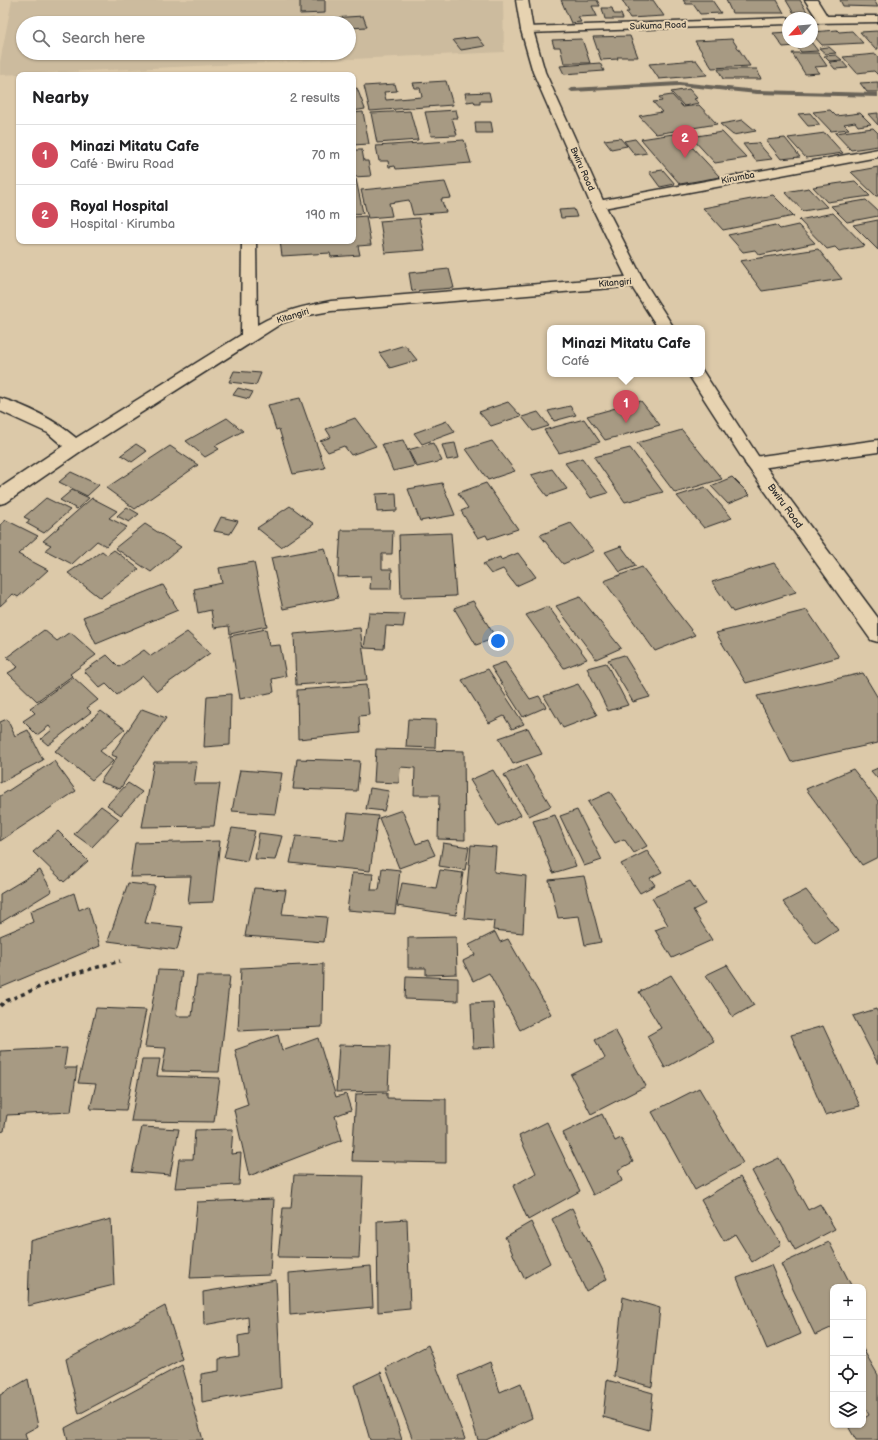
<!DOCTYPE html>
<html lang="en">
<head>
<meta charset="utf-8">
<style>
	:root { --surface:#fff; --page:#f6f6f6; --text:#202124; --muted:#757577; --line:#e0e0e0; --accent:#d1495b }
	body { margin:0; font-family:"Balsamiq Sans",sans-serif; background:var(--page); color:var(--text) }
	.controls { position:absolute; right:12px; bottom:12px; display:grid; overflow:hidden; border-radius:8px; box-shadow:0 1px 3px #0004 }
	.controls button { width:36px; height:36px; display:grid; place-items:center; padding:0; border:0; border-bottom:1px solid var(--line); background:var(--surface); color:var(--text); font:20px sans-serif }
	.compass { position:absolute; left:782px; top:12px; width:36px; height:36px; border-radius:50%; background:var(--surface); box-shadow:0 1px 3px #0004; rotate:244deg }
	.you { position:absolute; left:498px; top:641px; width:14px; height:14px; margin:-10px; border:3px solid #fff; border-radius:50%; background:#1a73e8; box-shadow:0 0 0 6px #1a73e833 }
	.badge { display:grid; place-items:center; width:26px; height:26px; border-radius:50%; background:var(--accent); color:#fff; font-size:13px; font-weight:700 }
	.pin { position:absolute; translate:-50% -33px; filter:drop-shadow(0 1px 2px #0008) }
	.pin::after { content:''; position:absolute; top:21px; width:14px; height:12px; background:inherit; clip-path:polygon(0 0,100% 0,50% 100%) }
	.popup { position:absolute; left:547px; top:325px; width:158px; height:52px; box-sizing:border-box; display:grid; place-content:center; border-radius:8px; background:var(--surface); filter:drop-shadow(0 1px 3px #0005); font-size:13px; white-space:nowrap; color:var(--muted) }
	.popup b { font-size:15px; color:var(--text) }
	.popup::after { content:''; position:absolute; left:50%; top:100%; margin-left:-8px; border:8px solid transparent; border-top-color:var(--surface) }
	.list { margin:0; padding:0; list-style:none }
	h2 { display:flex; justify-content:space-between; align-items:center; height:52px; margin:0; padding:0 16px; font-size:17px }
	h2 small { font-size:13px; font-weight:400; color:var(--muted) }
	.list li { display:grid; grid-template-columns:26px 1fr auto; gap:12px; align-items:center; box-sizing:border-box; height:60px; padding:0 16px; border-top:1px solid var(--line) }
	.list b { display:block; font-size:15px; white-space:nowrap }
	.list p { margin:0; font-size:13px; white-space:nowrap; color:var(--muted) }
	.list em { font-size:13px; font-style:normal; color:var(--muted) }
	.icon { flex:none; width:22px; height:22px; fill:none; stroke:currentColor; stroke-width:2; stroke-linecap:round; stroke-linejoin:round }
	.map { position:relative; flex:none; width:878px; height:1440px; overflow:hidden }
	.search { position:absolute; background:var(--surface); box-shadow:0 1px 3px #0004; left:16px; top:16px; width:340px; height:44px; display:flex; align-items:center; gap:10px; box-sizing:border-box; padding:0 14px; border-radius:22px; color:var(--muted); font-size:15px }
	.panel { position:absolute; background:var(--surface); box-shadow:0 1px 3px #0004; left:16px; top:72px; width:340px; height:172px; border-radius:8px }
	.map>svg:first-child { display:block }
</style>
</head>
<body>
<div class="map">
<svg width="878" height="1440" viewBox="0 0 878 1440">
	<rect width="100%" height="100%" fill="#dcc9a9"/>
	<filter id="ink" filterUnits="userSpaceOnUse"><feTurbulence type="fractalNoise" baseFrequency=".025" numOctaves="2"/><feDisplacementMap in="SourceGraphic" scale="8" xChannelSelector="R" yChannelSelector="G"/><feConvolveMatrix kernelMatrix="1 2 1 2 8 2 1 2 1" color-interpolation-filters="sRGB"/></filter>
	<g filter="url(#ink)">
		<path fill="#ccbb9e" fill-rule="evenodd" d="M12,0H503L504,52L0,75V62ZM23,23H349V53H23Z"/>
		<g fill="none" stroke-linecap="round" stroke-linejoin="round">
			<path fill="#696358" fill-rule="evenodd" d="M679,82L757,90L878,93V97L757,94L679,86L572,92L569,90L572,88Z"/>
		</g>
		<path fill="#a79a83" stroke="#2b2b2b" d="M300,0H325V13L300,14Z
			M561,0H597L600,6H592L597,16L578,17L581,22L571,23Z
			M622,0H653L664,16L630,18L626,12H629Z
			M683,0H712L721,13L700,14L693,4H686Z
			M726,0H777L784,13H732Z
			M786,0H800L807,12H793Z
			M840,0H874L878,7L843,6Z
			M602,8H612L614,14H621L623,19H605Z
			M363,16L367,27L349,28V23H300L299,20Z
			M837,30L839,32L852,31L863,43L822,45L812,34V32Z
			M878,31V49H875L860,32Z
			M788,32V42H811L818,51L801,52L796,46L783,47L773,33Z
			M630,36L638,57H617L618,59L601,60L593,37Z
			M478,37L485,46L461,50L453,40Z
			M582,39L590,63H564L560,47H554L552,40Z
			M732,39L750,66L712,68L695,41Z
			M829,47L836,53L826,54L819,48Z
			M792,53H818L827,66L815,67L820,73L805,74Z
			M876,54L878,57V75L874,71L857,73L843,57Z
			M836,55L842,60L829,61L824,56Z
			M696,60L707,75L659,79L649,64Z
			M842,61L848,68L835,69L829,62Z
			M600,63L604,71L564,74L560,66Z
			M718,69H757L761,79H723Z
			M446,81L453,105L370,111L364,86L395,84L397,91L384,92L386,100L422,97L420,88H415L413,83Z
			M878,82V92H867L860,83Z
			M357,88L365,109L353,111V89Z
			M689,89L697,98L694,99L699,103L684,106L671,92Z
			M489,92L491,101H480V104H475L474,101L467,102L465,93Z
			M672,95L683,107L699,105L717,124L656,134L639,116L662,112L653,102L662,101L659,97Z
			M456,110L458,118H452L457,135L431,136L425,112Z
			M830,110L836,116L860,113L871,124L858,126L855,122L844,124L849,129L831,131L813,112Z
			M410,111L418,140L377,143L371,113Z
			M363,112L369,144L353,145V113Z
			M810,113L820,125L808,126L798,114Z
			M878,113V125L868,114Z
			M743,120L756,131L733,135L720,124Z
			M475,122H491L493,133H476Z
			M873,128L878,133V146L851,150L835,133Z
			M722,132L747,158L715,163L691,137Z
			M825,133L843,153L806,158L788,138Z
			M673,134L686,147L691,146L720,177L680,184L641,139Z
			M620,138L627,146L611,149L604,140Z
			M785,138L800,157L781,159L766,140Z
			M635,139L647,153L635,155L624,141Z
			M464,140L471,163L396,169L395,166L389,167L388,161H379L376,146Z
			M758,143L772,159L756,161L743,144Z
			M353,150H362L364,161H368L371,176L353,177Z
			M878,167V196H876L851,172Z
			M663,170L675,184L660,187L649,172Z
			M353,179H356L363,213L353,214Z
			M855,181L870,196L827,202L813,187Z
			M445,182L451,198L441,199L446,212L413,215L409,200L389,203L392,216L368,218L361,190Z
			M809,188L827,207L803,211L785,192Z
			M773,195L794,216L723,230L703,208Z
			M866,200L878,211V216L847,222L831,206Z
			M574,209L577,217L561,218L559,210Z
			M833,213L865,246L839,251L835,247L827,249L799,220Z
			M366,216L371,245L358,246L360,255L331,257L330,253L282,256L280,241H353V217Z
			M419,218L425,250L385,253L380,221Z
			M878,220V250L853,225Z
			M776,225L780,229L798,225L815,243L759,255L755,250L743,252L728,235Z
			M818,249L842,279L762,291L740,261Z
			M449,269L454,288L412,291L409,273Z
			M405,345L417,360L390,368L379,353Z
			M234,371L261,373L256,385L229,382Z
			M238,388L253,392L249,399L233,395Z
			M300,398L325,468L293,474L279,429L276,430L268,405Z
			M641,401L660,425L605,440L587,416Z
			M508,402L521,416L491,426L479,412Z
			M570,406L576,415L554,421L548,411Z
			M538,412L549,426L533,431L522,417Z
			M227,418L243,431L215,446L219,449L205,457L186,441Z
			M355,418L376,446L351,455L344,446L328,452L320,441L331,437L326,429Z
			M584,419L600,442L559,453L544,430Z
			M447,421L455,432L422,444L414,433Z
			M682,430L722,479L675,493L637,443Z
			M403,440L415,466L393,471L382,444Z
			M492,441L515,471L488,480L466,449Z
			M433,443L442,461L417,467L408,450Z
			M455,443L459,458L447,460L442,445Z
			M136,444L147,451L132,462L121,455Z
			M170,446L198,465L135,509L106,488Z
			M630,448L663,492L625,502L594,457Z
			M582,458L608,493L591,498L565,463Z
			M552,469L567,489L547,496L531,475Z
			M71,472L99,485L87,496L59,482Z
			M732,477L750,495L728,504L711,486Z
			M442,483L455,515L420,521L408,489Z
			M486,483L518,529L488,539L486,535L478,538L461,511L468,508L458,493Z
			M705,487L732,518L704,528L677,496Z
			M72,490L89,498L77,509L60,500Z
			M396,493L397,511L377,512L376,494Z
			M46,498L70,510L44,533L26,523L30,520L24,517Z
			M92,498L117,511L109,518L127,527L106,546L97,541L72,564L45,550L51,545L43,541Z
			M290,506L314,524L281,547L257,528Z
			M127,507L139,514L129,522L117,516Z
			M221,517L238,521L230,534L214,531Z
			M6,520L38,536L18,554L48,570L18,597L13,594L0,606V525Z
			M571,523L594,551L563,564L540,535Z
			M145,524L181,547L151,572L115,548Z
			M341,530H393L392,554H382V569H392L391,589H370L371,576L338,577Z
			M451,533L456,596L401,598L399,535Z
			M621,546L636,566L620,572L605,552Z
			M325,548L338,598L283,609L271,558Z
			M114,550L139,569L100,598L68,573L81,564L82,565L102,551L107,555Z
			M518,553L536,577L516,586L503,569L491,574L483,564L500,557L501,560Z
			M254,562L267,626L230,634L229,626L214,628L211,610L198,613L194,589L222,583L219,568Z
			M774,563L796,592L733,612L712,582Z
			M642,567L695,635L655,651L604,581Z
			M163,585L178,610L96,644L83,617Z
			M580,597L621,648L596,659L556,606Z
			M473,601L496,638L476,645L454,608Z
			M548,606L587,659L564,668L526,615Z
			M807,610L839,657L746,683L716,633Z
			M369,613L405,614L403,627L386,626L384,649L364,648Z
			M360,628L367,680L296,685L294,634Z
			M266,629L269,646L280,645L286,676L272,679L274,692L240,699L230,636Z
			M44,630L57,641L70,632L96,655L70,674L72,676L37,701L8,673L18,667L7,657Z
			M187,632L210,653L157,691L143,676L117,695L106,684L100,688L84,671L107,655L119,667L144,650L151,656Z
			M624,655L650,697L633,702L608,660Z
			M505,662L530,699L539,696L546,707L523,717L491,667Z
			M606,663L628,705L608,711L587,668Z
			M488,669L524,724L512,729L504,716L489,723L462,680Z
			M863,673L878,698V743L791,762L757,696Z
			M73,677L98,700L87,708L91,712L48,745L41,739L52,730L49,726L37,735L23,721L35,713L30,708Z
			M578,684L597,715L563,728L544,696Z
			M366,685L369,715L359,716L360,733L298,739L297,690Z
			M231,694L230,745L204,747L207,696Z
			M142,709L166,718L120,789L100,782L117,757L111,755Z
			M101,711L125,729L100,751L113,761L92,780L55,751Z
			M7,719L15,736L28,730L43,760L0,783V722Z
			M408,719L436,720L435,748L406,747Z
			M528,728L542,754L513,764L499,738Z
			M376,749L464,751L465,840L438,839L439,795H414L415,768L400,767L399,783L374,782Z
			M297,759L360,761L357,791L293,789Z
			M54,761L76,791L0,841V796Z
			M154,762H197L194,784H220L214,826L142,827Z
			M526,765L551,806L529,816L504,775Z
			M878,768V779L871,771Z
			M853,769L878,801V857L862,865L806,789Z
			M240,770L282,773L275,814L232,811Z
			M493,770L521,815L498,826L470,780Z
			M128,783L142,792L121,815L107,805Z
			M370,788L389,791L384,811L366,809Z
			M610,792L647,846L634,853L624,839L615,843L588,802Z
			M101,806L119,819L92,847L74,834Z
			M402,810L416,844L428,840L435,855L399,868L379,818Z
			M577,810L602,860L584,866L560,816Z
			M348,813L378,816L370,871L290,863L296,836L344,840Z
			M555,815L576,866L553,873L533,821Z
			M232,828L255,831L247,861L224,857Z
			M58,831L88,861L64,882L33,852Z
			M259,833L282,836L275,860L255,859Z
			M220,841L213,902L188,903L191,876L130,877L135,843Z
			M443,843L469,847L465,870L439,866Z
			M471,845L496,847L494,872L526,876L523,933L493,930L494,921L464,918Z
			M647,851L662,872L650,878L655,885L640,893L621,864Z
			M382,868L400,870L395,914L347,910L352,873L373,874L371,890H379Z
			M40,870L52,891L0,923V894Z
			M440,870L463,873L456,915L397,906L402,883L436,888Z
			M584,876L601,942L585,945L579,916L558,918L549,880Z
			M690,881L705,904L693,910L712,940L672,958L655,930L668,925L652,898Z
			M128,883L155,886L145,923L183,927L177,950L108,941Z
			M254,888L286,890L282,914L327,917L324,942L245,936Z
			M806,890L838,930L816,944L783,902Z
			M74,893L79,910L88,906L100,946L0,988V936L33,922L30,911Z
			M495,932L500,942L508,939L551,1014L520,1030L489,973L473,981L463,961L475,955L469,945Z
			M456,937L457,974L426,975V968H408V938Z
			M323,964L322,1027L238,1031L241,968Z
			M727,965L754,1005L733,1017L706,975Z
			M158,970L182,971L176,1016H192L197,976H230L219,1072L162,1071L166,1048L145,1047Z
			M671,975L714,1041L665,1068L647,1036L661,1028L639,992Z
			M406,976L458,978V1001L405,999Z
			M493,1002L496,1047L473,1048L471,1003Z
			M96,1008L146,1010L126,1110L90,1109L96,1084L78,1083Z
			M876,1009L878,1013V1064L853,1016Z
			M823,1026L860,1106L825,1115L791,1035Z
			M615,1030L646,1086L591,1114L571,1075L605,1058L595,1040Z
			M278,1035L282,1051L318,1038L336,1097L346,1094L351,1110L335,1116L342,1140L249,1176L234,1110L248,1105L235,1050Z
			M339,1045L390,1046L388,1091L336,1092Z
			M67,1048L64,1068H77L71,1112L7,1115L4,1131L0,1132V1051Z
			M142,1059H160L157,1076L220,1078L214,1122L131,1121Z
			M699,1088L743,1163L695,1190L652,1112Z
			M387,1093V1098L446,1099V1163L352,1161L356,1094Z
			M602,1114L615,1141L621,1138L633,1162L618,1170L622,1181L593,1195L563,1133Z
			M547,1122L580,1191L528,1220L513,1186L536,1173L519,1136Z
			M142,1127L179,1129L170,1175L132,1172Z
			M233,1129L231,1154L241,1153L239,1185L175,1188L179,1159H193L195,1130Z
			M779,1158L808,1210L820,1204L835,1229L795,1250L752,1171Z
			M294,1175L363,1176L359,1258L278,1257L283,1208H291Z
			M740,1177L781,1244L752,1262L735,1234L724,1241L701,1200Z
			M274,1199L270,1275L190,1278L197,1202Z
			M572,1208L607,1279L586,1291L552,1219Z
			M111,1219L114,1285L28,1306L30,1241Z
			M407,1219L410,1309L378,1312L377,1221Z
			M531,1222L550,1263L524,1278L505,1237Z
			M829,1242L852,1287H833V1327L815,1335L781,1264Z
			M771,1265L801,1334L767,1349L737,1278Z
			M371,1266L373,1307L290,1315L289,1273Z
			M276,1280L281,1388L202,1402L201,1374L219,1371V1359L239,1356L238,1336L249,1334L248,1317L204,1325L203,1292Z
			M623,1297L660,1308L652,1387L614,1376Z
			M165,1306L182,1359L79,1414L66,1359Z
			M428,1345L465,1439L464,1440H413L386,1368Z
			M863,1349L878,1375V1440H856L849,1428L853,1425H863V1419L869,1415L863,1404Z
			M490,1362L500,1392L521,1383L532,1418L486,1440H478L458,1376Z
			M182,1365L203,1440H68L65,1428Z
			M381,1372L402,1440H370L354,1385Z
			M28,1379L38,1426L25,1433L27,1440H0V1395Z
			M607,1380L653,1393L649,1430L603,1417Z"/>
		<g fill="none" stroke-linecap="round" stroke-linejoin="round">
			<g stroke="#2b2b2b" stroke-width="3">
				<path id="minor" d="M805,0H817L827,16H878V22L812,23V18H808L816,17Z
					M788,18V24L527,33L523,32L521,30L523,28L527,27L788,18H790Z
					M878,149V157L598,209L593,208L591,205L593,202L598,201Z
					M242,241H256L257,325C280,311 305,306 331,301L636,276L641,278L644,281L641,284L636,286L331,311L303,316L282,323L81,451L7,502L0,504V488L63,446L48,433L0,411V398C27,406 55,420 76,438L241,335Z
					M878,440V452L754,469L748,467L745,463L748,459L754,457Z"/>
			</g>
			<g stroke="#2b2b2b" stroke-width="3">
				<path id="major" d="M516,0H528L533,30L545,72L605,205L644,281L674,328H658L628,281L591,205L533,72L521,30Z
					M702,370L760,459L878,618V642L871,640L748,467L688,374H702Z"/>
			</g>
			<path stroke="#2b2b2b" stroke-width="3.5" stroke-dasharray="4 4" stroke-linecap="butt" d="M0,1006L6,1001L69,975L120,961"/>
			<use href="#minor" fill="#e7d3b1" fill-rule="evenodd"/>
			<use href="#major" fill="#e7d3b1" fill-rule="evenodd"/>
		</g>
	</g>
	<g text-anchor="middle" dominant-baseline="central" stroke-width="4" stroke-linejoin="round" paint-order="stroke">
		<g font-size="9" fill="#2b2b2b" stroke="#e7d3b1">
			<text transform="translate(658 26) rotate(-2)">Sukuma Road</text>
			<text transform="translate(582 169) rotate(66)">Bwiru Road</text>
			<text transform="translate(738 178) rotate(-11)">Kirumba</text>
			<text transform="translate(615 283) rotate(-5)">Kitangiri</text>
			<text transform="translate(293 316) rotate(-17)">Kitangiri</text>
		</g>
		<g font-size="10" fill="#2b2b2b" stroke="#e7d3b1">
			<text transform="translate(785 506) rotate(54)">Bwiru Road</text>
		</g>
	</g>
</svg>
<div class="controls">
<button>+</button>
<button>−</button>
<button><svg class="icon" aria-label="locate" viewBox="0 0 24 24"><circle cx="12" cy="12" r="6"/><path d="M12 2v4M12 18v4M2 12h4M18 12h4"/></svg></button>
<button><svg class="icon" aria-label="layers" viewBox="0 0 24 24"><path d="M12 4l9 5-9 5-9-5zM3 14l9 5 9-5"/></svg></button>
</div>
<svg class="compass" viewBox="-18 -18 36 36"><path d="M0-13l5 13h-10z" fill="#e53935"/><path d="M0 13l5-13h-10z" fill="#757577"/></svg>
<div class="you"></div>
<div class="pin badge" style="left:626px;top:423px">1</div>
<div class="popup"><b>Minazi Mitatu Cafe</b>Café</div>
<div class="pin badge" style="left:685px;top:158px">2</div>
<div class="search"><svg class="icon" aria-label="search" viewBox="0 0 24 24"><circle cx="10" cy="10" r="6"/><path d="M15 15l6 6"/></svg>Search here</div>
<section class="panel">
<h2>Nearby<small>2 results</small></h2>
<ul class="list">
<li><span class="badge">1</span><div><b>Minazi Mitatu Cafe</b><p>Café · Bwiru Road</p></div><em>70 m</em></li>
<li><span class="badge">2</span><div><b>Royal Hospital</b><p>Hospital · Kirumba</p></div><em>190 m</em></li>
</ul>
</section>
</div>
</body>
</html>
